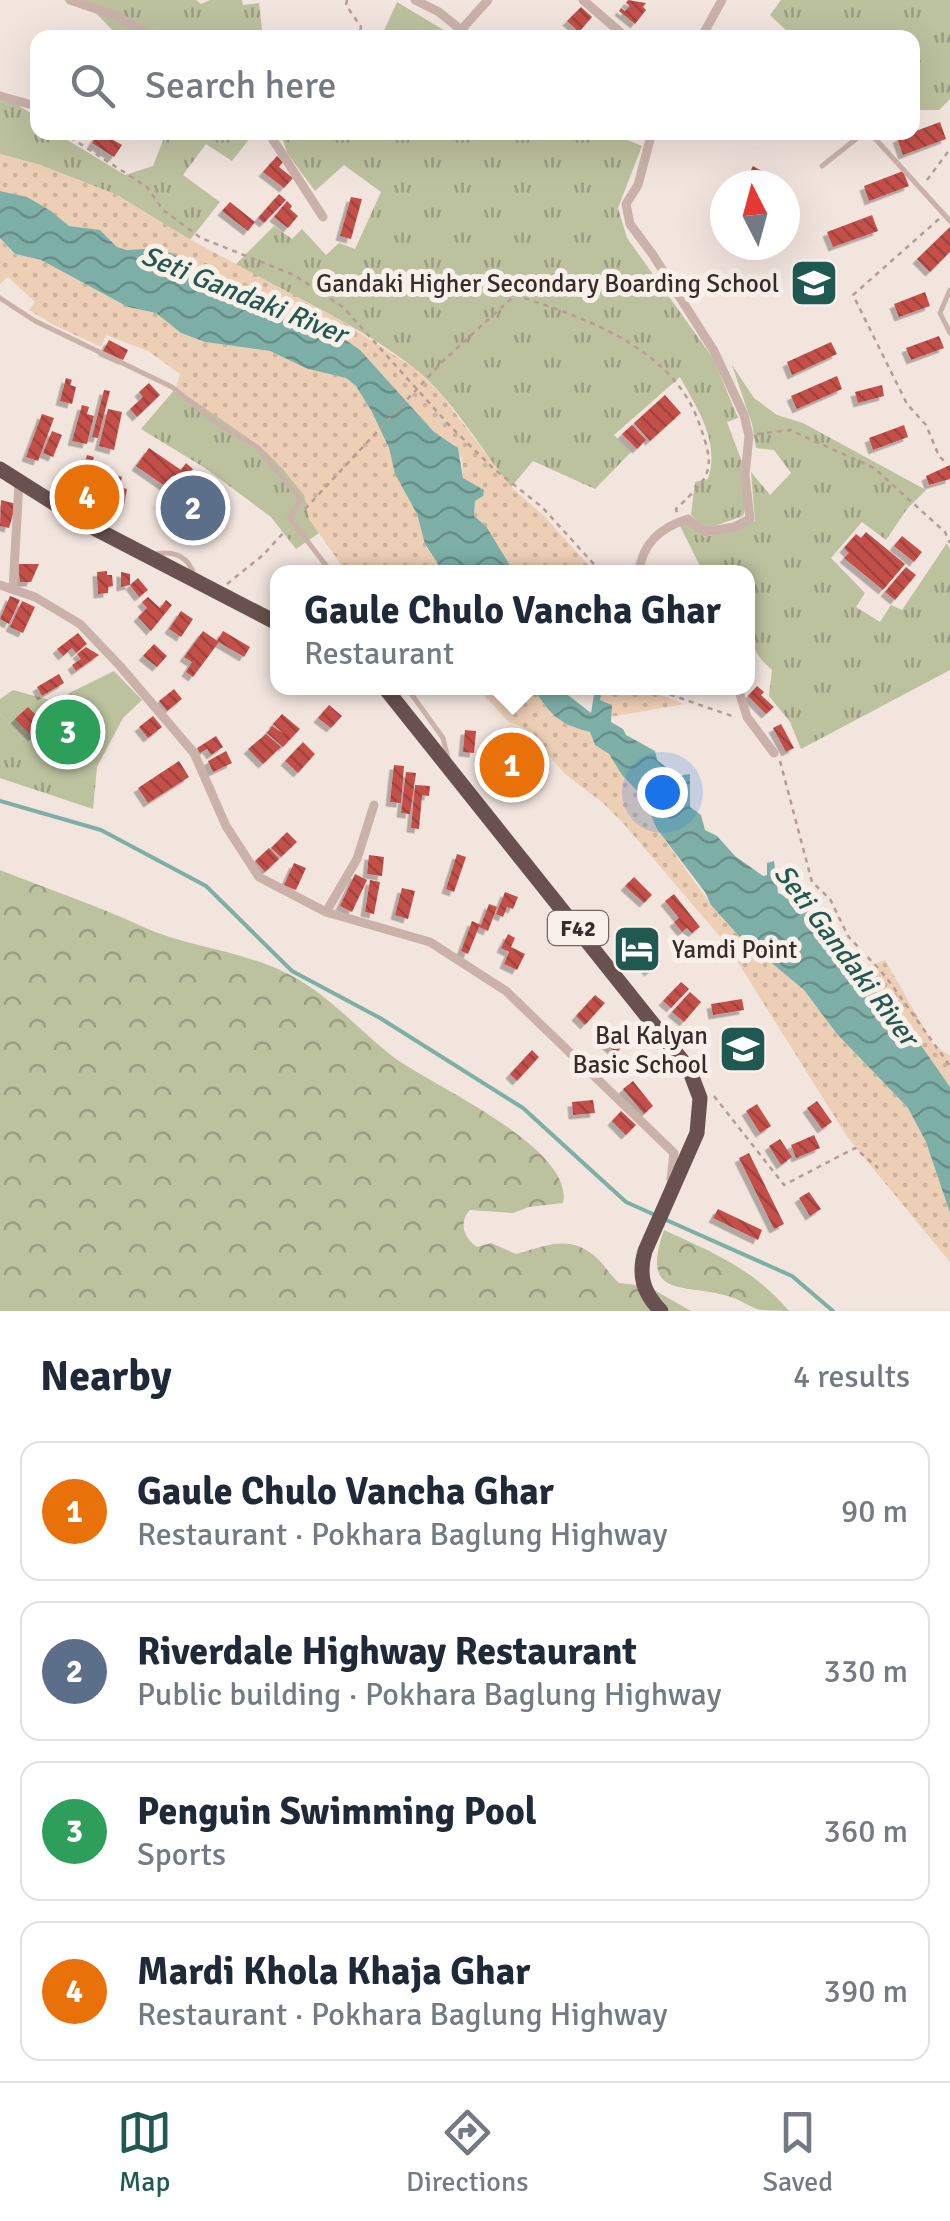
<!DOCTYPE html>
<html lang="en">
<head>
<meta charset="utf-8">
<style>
	:root { --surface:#fff; --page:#f6f6f7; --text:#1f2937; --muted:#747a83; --line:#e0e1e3; --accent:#1f5951 }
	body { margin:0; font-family:Signika,sans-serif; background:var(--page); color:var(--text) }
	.compass { position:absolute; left:710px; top:170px; width:90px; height:90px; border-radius:50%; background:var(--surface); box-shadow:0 10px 40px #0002; rotate:354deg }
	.you { position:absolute; left:662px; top:792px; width:35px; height:35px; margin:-25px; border:8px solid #fff; border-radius:50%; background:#1a73e8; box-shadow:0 0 0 15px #1a73e833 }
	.badge { display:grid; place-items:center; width:65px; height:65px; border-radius:50%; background:var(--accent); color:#fff; font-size:32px; font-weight:700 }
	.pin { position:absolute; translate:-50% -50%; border:5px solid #fff; box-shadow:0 2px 10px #0006 }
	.popup { position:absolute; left:270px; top:565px; width:485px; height:130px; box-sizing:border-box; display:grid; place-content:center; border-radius:20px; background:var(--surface); filter:drop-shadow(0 2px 8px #0005); font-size:32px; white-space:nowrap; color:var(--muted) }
	.popup b { font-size:38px; color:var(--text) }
	.popup::after { content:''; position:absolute; left:50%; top:100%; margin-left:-20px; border:20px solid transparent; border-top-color:var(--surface) }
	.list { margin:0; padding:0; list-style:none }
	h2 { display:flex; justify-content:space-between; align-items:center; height:130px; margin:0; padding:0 40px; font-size:42px }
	h2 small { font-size:32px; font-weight:400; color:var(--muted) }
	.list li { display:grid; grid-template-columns:65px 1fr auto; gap:30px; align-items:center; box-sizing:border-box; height:140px; margin:0 20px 20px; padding:0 20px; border:2px solid var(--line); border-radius:20px }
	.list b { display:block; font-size:38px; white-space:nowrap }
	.list p { margin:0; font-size:32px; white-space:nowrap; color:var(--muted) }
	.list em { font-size:32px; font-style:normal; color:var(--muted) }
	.icon { flex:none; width:55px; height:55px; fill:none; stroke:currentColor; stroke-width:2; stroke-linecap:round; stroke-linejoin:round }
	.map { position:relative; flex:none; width:950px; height:1311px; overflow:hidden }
	.search { position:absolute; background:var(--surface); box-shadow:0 10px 40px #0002; left:30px; right:30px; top:30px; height:110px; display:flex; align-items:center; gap:25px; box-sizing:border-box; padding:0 35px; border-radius:20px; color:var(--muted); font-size:38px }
	.sheet { height:770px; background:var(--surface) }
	nav { display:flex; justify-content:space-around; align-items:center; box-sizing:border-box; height:140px; border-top:2px solid var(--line); background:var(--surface); font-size:28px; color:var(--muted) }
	nav a { display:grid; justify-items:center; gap:5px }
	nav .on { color:var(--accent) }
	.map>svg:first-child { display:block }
</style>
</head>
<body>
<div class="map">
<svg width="950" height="1311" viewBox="0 0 950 1311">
	<defs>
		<pattern id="grass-tufts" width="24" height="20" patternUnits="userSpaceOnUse" patternTransform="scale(2.5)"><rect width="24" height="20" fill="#bcc19e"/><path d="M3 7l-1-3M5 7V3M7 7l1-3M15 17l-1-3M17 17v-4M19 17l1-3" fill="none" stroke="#9a9d81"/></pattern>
		<pattern id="forest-crowns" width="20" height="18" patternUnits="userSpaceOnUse" patternTransform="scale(2.5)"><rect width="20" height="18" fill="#bcc19e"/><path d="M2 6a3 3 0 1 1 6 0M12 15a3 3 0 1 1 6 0" fill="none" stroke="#9a9d81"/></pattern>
		<pattern id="sand-dots" width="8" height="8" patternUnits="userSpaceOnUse" patternTransform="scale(2.5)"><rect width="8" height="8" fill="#edcfb5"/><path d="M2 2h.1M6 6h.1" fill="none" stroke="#ccb29c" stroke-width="1.8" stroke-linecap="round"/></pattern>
		<pattern id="water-waves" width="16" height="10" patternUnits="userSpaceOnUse" patternTransform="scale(2.5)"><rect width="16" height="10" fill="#7dafa7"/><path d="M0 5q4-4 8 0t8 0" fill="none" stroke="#678f88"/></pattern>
		<pattern id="building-back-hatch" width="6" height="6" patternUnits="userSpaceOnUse" patternTransform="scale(2.5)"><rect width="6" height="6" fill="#c4504a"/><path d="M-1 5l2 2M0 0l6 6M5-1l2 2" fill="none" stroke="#a0433e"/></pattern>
		<filter id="shadow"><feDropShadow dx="-4.5" dy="4.5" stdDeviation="0" flood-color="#0004"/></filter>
	</defs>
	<rect width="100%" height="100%" fill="#f2e5de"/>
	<path fill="url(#grass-tufts)" d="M64,0H196L201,4L210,0H242L243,5L259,3L263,37H119L95,12Z
		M781,0H950V99L939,110H913L912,38L793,37L770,15Z
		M397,2L447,32L444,37H381Z
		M5,97L37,117L38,132L56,133L125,175L153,166L166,133H254L232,161L206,144L183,175L220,202L190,240L117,195L40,165L0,154V101L4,102Z
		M609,132L642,146L618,208L627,238L713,358L738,418L727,422L742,462L745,510L743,516L706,529L691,515L695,482L708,479C720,441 698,410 680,377L614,435L631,452L595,489L533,461L511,487C480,448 454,400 414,368C361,326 295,297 235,265L274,226L292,239L302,229L326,255L339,243L355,249L381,192L344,165L315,191L287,153L281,133Z
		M732,365L754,398L777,415L803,423L926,490L907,509L886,540L862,522L831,558L865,593L856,607L880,622L891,605L902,610L947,543L950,550V670L801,749L790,722L769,696L772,670C741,645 747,609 747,572H703L680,526L688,522L704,537L733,531L755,521L751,472L770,495L791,473L774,450L756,448L752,424Z
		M176,388C211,411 288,458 305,496C310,510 310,520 319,533L296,549L271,517L205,468L141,429Z
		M0,714L35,746L97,767L93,809L0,778Z"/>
	<path fill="url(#forest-crowns)" d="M0,870C47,889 96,905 141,926C184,946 235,950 278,969C324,989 354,1026 392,1056C430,1085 575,1147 563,1203L529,1207L513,1213L470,1210C458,1222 464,1238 477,1247L491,1243L516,1254C547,1246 570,1233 598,1259C605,1266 610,1275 619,1283L647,1286L691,1311H0Z
		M664,1230C714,1253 752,1268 789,1311C779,1311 766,1311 757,1309C747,1305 739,1299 728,1296C682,1283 640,1299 664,1230Z"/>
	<path fill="url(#sand-dots)" d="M0,154L40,165L117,195L191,240L337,318L414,368L441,394L511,487L544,516L595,572H513L486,526L474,516L475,501L483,496L463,478L462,459L455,445L433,432L360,350L320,329L279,317L268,305L221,282L185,276V259L160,248L127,250L117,247L106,235L69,226L51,211L27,198L0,191Z
		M0,238L14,254L41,260L128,307L156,313L181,333L205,342L270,351L308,369L346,378L356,386L372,412L389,448L395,474L417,514L426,547L443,572H346L309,519L304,495L282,468L261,447L176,388L180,374L148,351L106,335L101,347L54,325L29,310L35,302L8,277L0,284Z
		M477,688H533C550,715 558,724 590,732L595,745L609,754L622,775L642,796L657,829L707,899L739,936L804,990L837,1034L908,1108L926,1142L950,1213V1262L848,1138L727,945L623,823L603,803L565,774L523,727L509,722Z
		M603,688H642L684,704L610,717V703L600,700Z
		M885,960L933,1044L950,1056V1087L909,1028L858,970Z"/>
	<path fill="#bcc19e" d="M114,671L142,700L123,718L97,767L35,746L0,714V699L13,690L53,701Z"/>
	<path fill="url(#water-waves)" d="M0,191L27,197L51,211L69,226L100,230L117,247L127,250L160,248L185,259V276L220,282L268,305L279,317L347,341L360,350L434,432L458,448L463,478L484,490L483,496L475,501L474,516L486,526L514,572H443L425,544L417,514L395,474L389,448L372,412L356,386L346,378L308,369L270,351L205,342L181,333L156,313L128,307L41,260L15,254L0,238Z
		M533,688H559L591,713L595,688H603L600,700L612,705L611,722L623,729L626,735L655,751L657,760L673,773L670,783L676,784L683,775L690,774V807L701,815L705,830L717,836L735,856L763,876L767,875V863L774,861L778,893L791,898L796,909L820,913L821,931L909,1028L950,1087V1213L926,1142L908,1108L837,1034L804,990L739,936L711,905L705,892L657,829L642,796L622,775L609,754L595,745L590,732C559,724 551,716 533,688Z"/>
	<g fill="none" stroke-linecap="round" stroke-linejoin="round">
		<path stroke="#7dafa7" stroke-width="4" d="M0,801L101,830L206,886L292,971L380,1018L523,1108L626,1202L655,1215
			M664,1219L792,1276L833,1311"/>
	</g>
	<path fill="url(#building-back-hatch)" filter="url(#shadow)" d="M628,0L646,3L643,7L646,10L635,24L619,11L621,8L625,11L630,6L626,3Z
		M581,7L592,17L579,32L567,21Z
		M940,122L946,139L903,155L897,138Z
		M99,132L122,145L114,157L92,143Z
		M277,156L283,162L279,167L293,178L284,188L263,172Z
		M753,166L787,185H758L746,179Z
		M903,171L909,186L869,201L864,186Z
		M279,194L286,200L264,223L258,218Z
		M351,197L362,199L351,239L340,236Z
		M287,201L292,206L290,209L298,216L288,228L274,217Z
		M230,202L255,222L248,231L222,211Z
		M872,215L878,231L833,247L827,232Z
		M950,227V252L930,272L917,259Z
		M925,292L930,306L899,317L894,304Z
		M939,336L944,348L911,360L906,348Z
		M109,340L128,350L123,360L103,351Z
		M831,342L837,354L792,375L787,362Z
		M837,376L842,389L797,409L791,396Z
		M66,378L72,380L70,385L76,387L72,404L60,401Z
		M149,383L160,395L137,417L130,409L143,397L139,392Z
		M882,385L884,396L858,403L855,392Z
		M104,390L110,391L98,438L92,437Z
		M665,395L681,413L650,441L634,423Z
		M82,405L89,407L87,414L94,416L87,444L72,441Z
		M108,409L122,412L114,450L99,446Z
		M42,414L54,418L38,461L26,457Z
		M632,425L646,440L637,449L622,434Z
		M904,425L908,437L873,450L869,438Z
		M52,431L62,435L53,457L43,453Z
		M149,448L181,470L186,463L193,469L166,509L159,504L169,489L136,466Z
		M87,455L94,457L84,489L77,487Z
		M950,465V479L929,485L926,476Z
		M92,473L108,476L102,498L95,497L99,484L95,494L86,491Z
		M116,475L122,477L119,487L127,489L124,505L110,501Z
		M185,484L209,500L204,509L201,506L197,512L176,498Z
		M1,500L16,504L9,528L0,526Z
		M866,532L905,564L883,590L844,558L849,553L844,548L856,534L861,538Z
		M902,536L922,552L914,562L894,546Z
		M18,564H39L31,582H20Z
		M906,567L916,575L895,600L885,592Z
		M107,571V575H112L113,586L108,587V593L98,594L97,572Z
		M121,572L130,574V585L138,578L148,590L139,597L130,585L121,587Z
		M10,596L20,600L9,624L0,619Z
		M148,597L160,608L166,600L172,605L151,631L138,617L147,608L142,602Z
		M22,601L35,607L23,633L10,627Z
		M181,611L193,619L181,637L169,629Z
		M203,631L219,642L193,677L186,672L192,662L184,657Z
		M223,631L250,647L244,657L217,641Z
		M78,633L87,644L76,653L72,648L63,656L57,649Z
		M154,644L167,656L157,667L143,656Z
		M86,647L99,655L76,671L72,665L81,659L77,654Z
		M59,674L64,683L42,696L37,687Z
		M757,686L764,692L761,695L774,707L766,714L748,696Z
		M174,689L182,699L167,711L159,701Z
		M70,694L91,703L86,714L65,704Z
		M329,705L342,716L331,728L318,718Z
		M28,707L46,725L33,737L15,719Z
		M282,714L300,729L283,747L267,733L272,726L284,734L273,724Z
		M153,716L162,727L148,738L139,727Z
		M781,724L794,748L786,752L773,728Z
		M465,730L476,731L474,753L463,752Z
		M266,734L281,747L263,764L248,749Z
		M216,736L223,747L211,755L207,749L200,753L197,748Z
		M514,741L521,743L511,788L503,787Z
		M303,742L315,754L298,773L285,761Z
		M226,751L232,763L213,772L208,761Z
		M179,761L189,777L148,803L138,788Z
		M394,765L404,766L401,803L390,802Z
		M406,772L416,773L410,814L401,813Z
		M415,785L430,786L429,796L422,795L419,829L411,828Z
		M287,832L297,842L281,857L271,848Z
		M269,848L279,859L265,872L255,861Z
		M457,854L466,857L454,892L446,889Z
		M369,855L384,857L382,876L367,874Z
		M294,863L306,868L296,890L284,885Z
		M355,874L367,880L352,912L340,906Z
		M634,877L652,895L644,903L625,886Z
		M370,880L380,882L374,914L365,912Z
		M402,888L415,891L408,919L395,915Z
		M505,892L518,897L513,909L507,907L503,917L496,914Z
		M674,894L700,927L692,933L687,928L682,932L674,922L679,918L665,901Z
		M489,904L497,907L488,931L479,927L468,954L461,951L472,921L481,925Z
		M508,934L515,938L511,947L525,954L517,970L504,964L509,952L501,948Z
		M637,935L661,962L649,972L626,945Z
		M681,982L689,989L671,1008L663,1001Z
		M690,992L701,1002L684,1022L672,1012Z
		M595,995L605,1003L585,1025L576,1016Z
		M742,999L744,1010L713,1015L711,1004Z
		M622,1029L631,1038L616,1053L606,1044Z
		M532,1050L539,1057L517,1081L510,1074Z
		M633,1081L653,1106L644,1114L623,1089Z
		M593,1100L595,1113L573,1115L572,1102Z
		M817,1101L832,1122L822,1129L807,1108Z
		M757,1104L771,1126L760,1133L746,1111Z
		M621,1111L636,1125L626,1135L612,1121Z
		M814,1135L820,1148L796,1158L791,1145Z
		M780,1139L792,1157L781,1165L769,1146Z
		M749,1153L784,1224L774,1229L739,1158Z
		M809,1192L821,1209L810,1216L799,1198Z
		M718,1209L762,1230L758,1240L713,1218Z"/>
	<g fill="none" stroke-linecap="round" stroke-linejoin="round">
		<path stroke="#b69c94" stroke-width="2.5" stroke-dasharray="5 5" stroke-linecap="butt" d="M347,0L346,5L361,27L358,38
			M62,132L147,187L163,210L201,238L294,275L343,307L450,426L494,469L542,507L601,572
			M927,180L950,149
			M939,219L853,295L907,404L926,425L939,456L947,464
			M757,434L790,430L874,468L945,532L950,543
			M305,509L443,361L515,295C585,318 672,347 699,423C716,470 712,475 676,509L677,513
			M227,584L263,555L286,530
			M651,688L735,717
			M780,761L812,882L830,899L848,936L886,977L950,1066
			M714,1096L784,1185L855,1148L878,1168"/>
		<path stroke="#cab2aa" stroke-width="5" d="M822,166L861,135L871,134L950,221
			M950,290L940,313L950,333
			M0,298L35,321L172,387L218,424L257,447L301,500L289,517L331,572
			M156,554C174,550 189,557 194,575
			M407,688L443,738L448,758"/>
		<path stroke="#cab2aa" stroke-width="9" d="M70,0L117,16L155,38
			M415,0L439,12L471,38
			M583,0L627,38
			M461,30L488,0
			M701,38L722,0
			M0,96L32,105L38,110
			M268,132L323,217
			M639,572C642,544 661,527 688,519L705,532L734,527L750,519L745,475L749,436L744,415L714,351L653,255L630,224L626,204L638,185L652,132
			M0,585L35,597L80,624L120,666L194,753L226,826L259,877L326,912L430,942L506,991L674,1153L671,1179
			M13,589L19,482
			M738,688L747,717L774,753
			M326,912L357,859L374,805"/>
		<path stroke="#68514e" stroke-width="15" d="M0,469L90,526L277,623
			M385,688L689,1069L700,1098L697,1133L645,1251C638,1275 643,1293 661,1311"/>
	</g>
	<defs>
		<g id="school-square" transform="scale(2.5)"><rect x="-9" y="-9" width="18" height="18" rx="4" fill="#1f5951" stroke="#faf0ea"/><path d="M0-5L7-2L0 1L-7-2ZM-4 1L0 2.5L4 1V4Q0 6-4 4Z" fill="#fff"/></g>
		<g id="hotel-square" transform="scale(2.5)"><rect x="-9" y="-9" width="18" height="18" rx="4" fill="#1f5951" stroke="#faf0ea"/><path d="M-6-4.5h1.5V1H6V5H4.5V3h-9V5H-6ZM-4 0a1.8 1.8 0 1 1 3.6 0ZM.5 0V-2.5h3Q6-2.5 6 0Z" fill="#fff"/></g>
	</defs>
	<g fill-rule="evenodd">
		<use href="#school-square" x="814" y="283"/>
		<use href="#hotel-square" x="637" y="949"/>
		<use href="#school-square" x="743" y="1049"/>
	</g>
	<g text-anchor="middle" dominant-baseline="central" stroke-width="10" stroke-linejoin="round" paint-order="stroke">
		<rect fill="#faf0ea" stroke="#726663" stroke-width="2.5" x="548" y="911" width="60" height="34" rx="8"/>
		<g font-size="22" font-weight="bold" fill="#382b29">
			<text x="578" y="928">F42</text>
		</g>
		<g font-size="25" fill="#382b29" stroke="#faf0ea" text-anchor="end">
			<text x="779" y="283">Gandaki Higher Secondary Boarding School</text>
			<text x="672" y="949" text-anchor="start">Yamdi Point</text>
			<text x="708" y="1035">Bal Kalyan<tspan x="708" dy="29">Basic School</tspan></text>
		</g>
		<g font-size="28" font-style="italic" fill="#1f5951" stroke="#faf0ea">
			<text transform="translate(244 295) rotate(22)">Seti Gandaki River</text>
			<text transform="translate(846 955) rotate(53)">Seti Gandaki River</text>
		</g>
	</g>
</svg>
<svg class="compass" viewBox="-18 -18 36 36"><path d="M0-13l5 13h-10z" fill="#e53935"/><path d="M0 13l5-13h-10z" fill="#747a83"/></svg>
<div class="you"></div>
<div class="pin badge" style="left:512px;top:765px;background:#e8710a">1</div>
<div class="popup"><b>Gaule Chulo Vancha Ghar</b>Restaurant</div>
<div class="pin badge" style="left:193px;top:508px;background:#5c6f8a">2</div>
<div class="pin badge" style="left:68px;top:732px;background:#2e9e5b">3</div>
<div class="pin badge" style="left:87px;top:497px;background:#e8710a">4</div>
<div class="search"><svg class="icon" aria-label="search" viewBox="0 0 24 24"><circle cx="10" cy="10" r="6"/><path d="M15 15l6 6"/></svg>Search here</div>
</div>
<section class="sheet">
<h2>Nearby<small>4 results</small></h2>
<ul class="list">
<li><span class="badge" style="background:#e8710a">1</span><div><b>Gaule Chulo Vancha Ghar</b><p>Restaurant · Pokhara Baglung Highway</p></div><em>90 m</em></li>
<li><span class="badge" style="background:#5c6f8a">2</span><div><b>Riverdale Highway Restaurant</b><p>Public building · Pokhara Baglung Highway</p></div><em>330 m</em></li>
<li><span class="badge" style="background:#2e9e5b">3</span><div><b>Penguin Swimming Pool</b><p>Sports</p></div><em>360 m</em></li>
<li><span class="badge" style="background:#e8710a">4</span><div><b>Mardi Khola Khaja Ghar</b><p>Restaurant · Pokhara Baglung Highway</p></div><em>390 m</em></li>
</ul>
</section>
<nav>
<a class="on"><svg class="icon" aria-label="map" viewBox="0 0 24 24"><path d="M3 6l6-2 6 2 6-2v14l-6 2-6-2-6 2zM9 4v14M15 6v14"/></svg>Map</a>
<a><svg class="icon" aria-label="directions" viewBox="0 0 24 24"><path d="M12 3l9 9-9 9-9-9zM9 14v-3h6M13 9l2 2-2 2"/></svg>Directions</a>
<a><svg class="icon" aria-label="saved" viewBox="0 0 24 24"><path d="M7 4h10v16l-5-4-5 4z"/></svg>Saved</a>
</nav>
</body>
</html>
